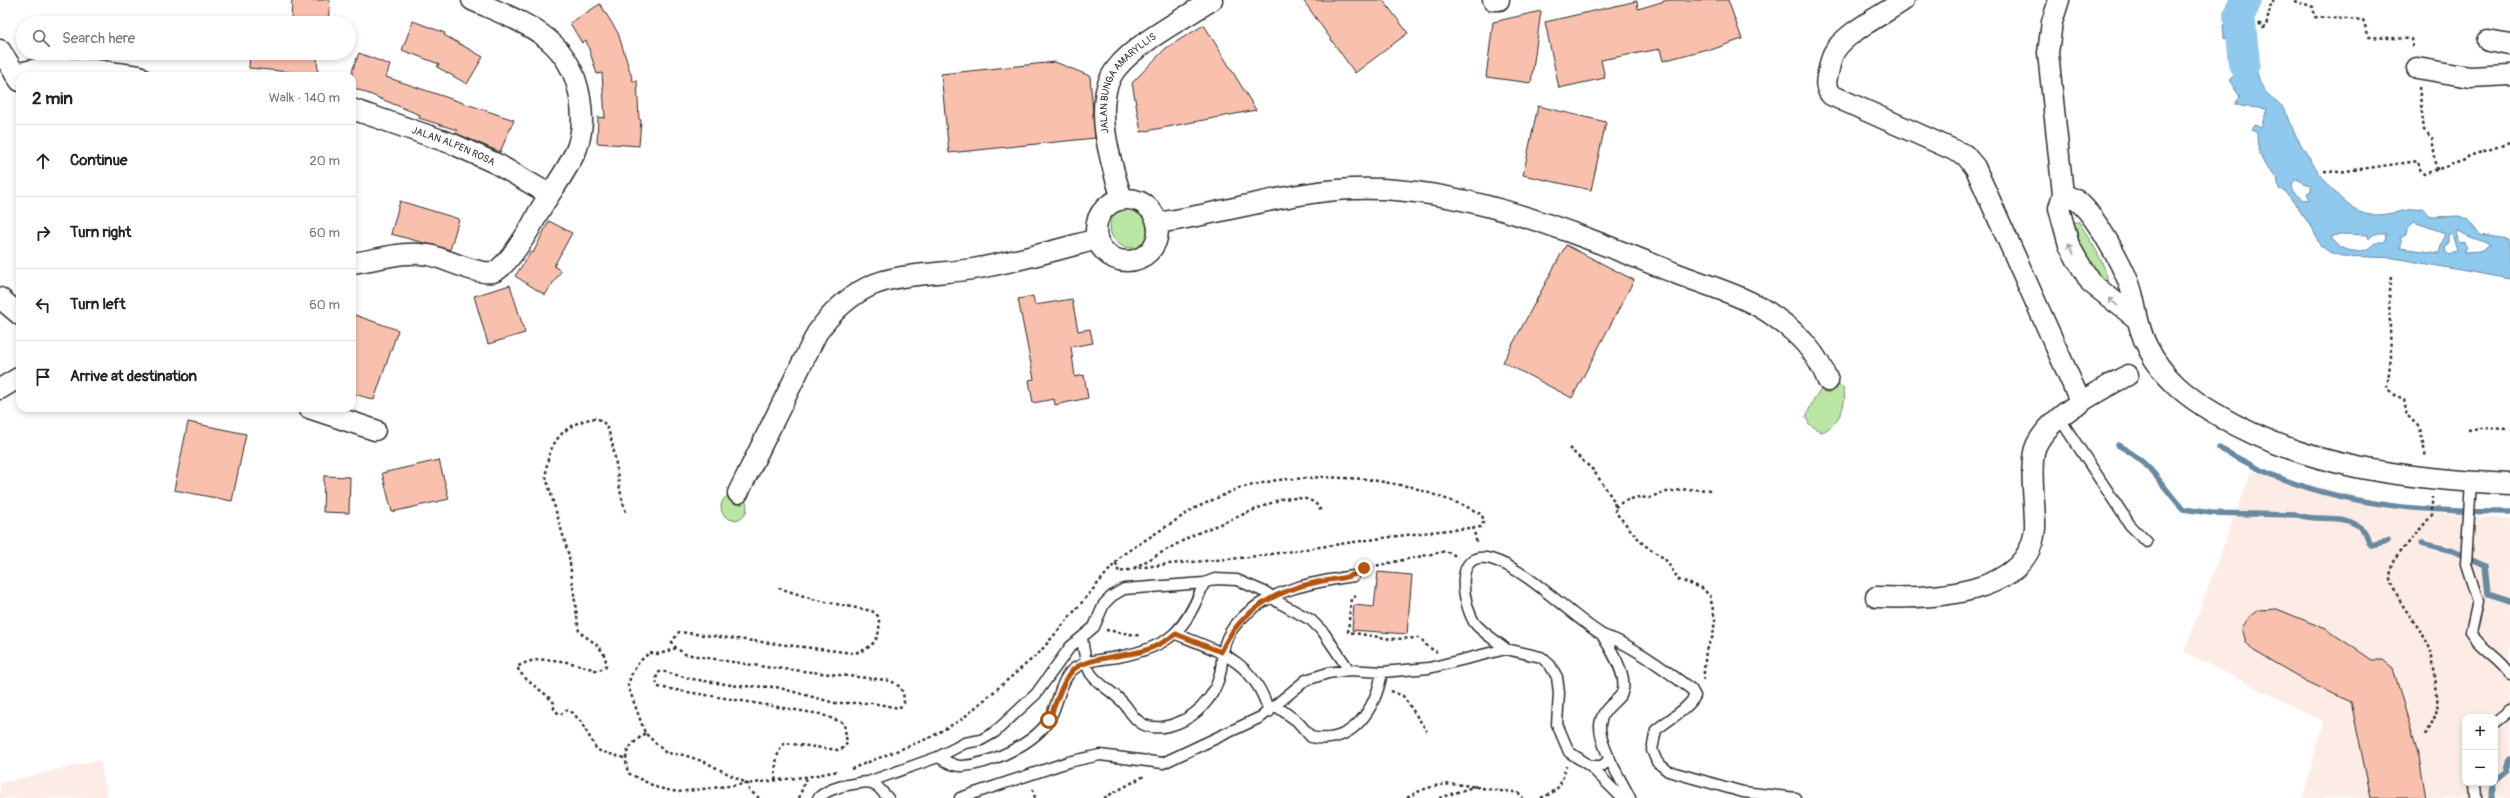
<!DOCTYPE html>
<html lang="en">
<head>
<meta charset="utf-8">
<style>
	:root { --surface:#fff; --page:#f2f2f2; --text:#222; --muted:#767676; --line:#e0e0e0 }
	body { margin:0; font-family:Pangolin,sans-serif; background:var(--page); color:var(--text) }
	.controls { position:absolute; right:12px; bottom:12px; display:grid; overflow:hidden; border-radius:8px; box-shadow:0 2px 6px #0003 }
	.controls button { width:36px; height:36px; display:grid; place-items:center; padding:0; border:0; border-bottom:1px solid var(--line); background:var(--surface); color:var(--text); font:20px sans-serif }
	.stop { position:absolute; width:12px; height:12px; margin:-9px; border:3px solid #b45309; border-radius:50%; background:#fff }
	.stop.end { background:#b45309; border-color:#fff; box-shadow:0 1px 4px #0008 }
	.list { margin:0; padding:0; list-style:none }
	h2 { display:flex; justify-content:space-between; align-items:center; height:52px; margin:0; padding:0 16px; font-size:17px }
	h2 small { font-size:13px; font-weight:400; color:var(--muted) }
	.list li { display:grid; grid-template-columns:26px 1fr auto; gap:12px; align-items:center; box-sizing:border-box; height:72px; padding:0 16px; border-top:1px solid var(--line) }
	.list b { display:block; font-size:15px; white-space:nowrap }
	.list em { font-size:13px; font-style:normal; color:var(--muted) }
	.icon { flex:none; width:22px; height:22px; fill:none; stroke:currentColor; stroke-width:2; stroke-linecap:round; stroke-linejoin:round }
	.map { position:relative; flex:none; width:2510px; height:798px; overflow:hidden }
	.search { position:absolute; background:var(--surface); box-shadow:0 2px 6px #0003; left:16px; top:16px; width:340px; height:44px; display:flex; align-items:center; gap:10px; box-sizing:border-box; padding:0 14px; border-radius:22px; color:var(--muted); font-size:15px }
	.panel { position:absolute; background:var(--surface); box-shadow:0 2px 6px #0003; left:16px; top:72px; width:340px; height:340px; border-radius:12px }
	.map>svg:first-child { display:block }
</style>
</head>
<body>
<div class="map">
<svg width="2510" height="798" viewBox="0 0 2510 798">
	<rect width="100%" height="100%" fill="#fff"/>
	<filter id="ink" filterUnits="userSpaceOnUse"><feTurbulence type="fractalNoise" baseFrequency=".025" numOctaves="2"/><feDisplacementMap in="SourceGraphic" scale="8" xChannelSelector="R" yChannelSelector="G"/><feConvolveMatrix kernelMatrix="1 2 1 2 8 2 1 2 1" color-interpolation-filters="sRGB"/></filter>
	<g filter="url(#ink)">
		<path fill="#fdece6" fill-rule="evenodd" d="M2251,471L2429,513L2510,519V798H2303L2323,721L2184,652ZM2465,717H2495V783H2465Z
			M100,760L108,798H0V783Z"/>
		<path fill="#b9e6a3" stroke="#728867" d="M1110 227a21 21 0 1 1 42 0a21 21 0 1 1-42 0Z
			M2074,222H2079L2082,227C2089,238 2113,275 2106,287L2090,265L2073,227Z
			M1833,382L1843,387C1849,403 1837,428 1821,432L1809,424L1806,417C1812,403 1817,387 1833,382Z
			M721 507a13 13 0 1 1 26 0a13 13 0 1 1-26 0Z"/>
		<path fill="#8fc9ee" stroke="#678aa0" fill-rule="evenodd" d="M2239,19L2256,25C2252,45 2253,70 2263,88C2268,97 2279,101 2284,109C2289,116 2291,125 2294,132C2307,156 2337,206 2365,214C2380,218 2405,209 2422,208L2432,217L2459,216L2467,219L2480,235L2510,239V279L2394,258L2343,256L2329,252L2319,244L2313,229L2286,192L2279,189L2277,177C2262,167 2257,151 2257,133L2252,130L2255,125L2261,127L2267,109L2241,106L2235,104L2240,97L2229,80L2237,73L2229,56L2228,42L2224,39L2223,25ZM2296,179L2311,186V192L2307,194L2310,199L2303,200L2294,193L2292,184ZM2414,222L2445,233L2439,253L2400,248L2402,243L2400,238L2406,235L2407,229ZM2459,231C2469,238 2479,239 2490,245L2480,251L2464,252L2467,247L2465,242L2459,243L2456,232ZM2340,234L2368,235L2369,239L2374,234H2386L2385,243H2376C2363,256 2341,253 2331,237ZM2452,234L2457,251L2450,255L2446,253L2445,246L2448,245V234Z"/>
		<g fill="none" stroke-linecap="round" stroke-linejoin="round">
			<path stroke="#678aa0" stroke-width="5.5" d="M2118,445C2153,464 2158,482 2183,509L2211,513L2298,515C2320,523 2345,511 2364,531C2368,536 2367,540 2371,545L2388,541
				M2219,448C2235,456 2251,466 2268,473C2344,506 2428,512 2510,512
				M2422,543L2453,551L2485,566L2488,594L2510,601
				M2495,781L2507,771L2510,759
				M2490,798L2493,783"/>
			<path stroke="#8fc9ee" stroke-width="32" d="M2244,63L2239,15L2246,0"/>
		</g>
		<path fill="#f8c0ad" stroke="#2b2b2b" d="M292,0H330L328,23H291Z
			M1303,0H1383L1408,33L1355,73Z
			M1668,0H1728L1742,39L1708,51L1707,49L1663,61L1660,49L1601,60L1605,78L1559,88L1545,22L1637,1L1638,9Z
			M600,4L618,33L633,81H637L639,119L641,120L639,146L597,143L598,117L605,118L602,73L597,74L586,40L582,43L570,23Z
			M1541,11L1531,83L1486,77L1493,22Z
			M413,21L445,33L444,35L483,57L467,84L437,67L439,64L402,50Z
			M1204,25L1256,110L1141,132L1132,83L1166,48Z
			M250,53H317L318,76H290V72L249,68Z
			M359,53L390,65L386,77L514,120L500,152L455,133L457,130L419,118L420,115L352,87V71Z
			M1055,62L1090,76L1095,138L949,153L941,74Z
			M1538,106L1606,122L1591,190L1523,175Z
			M400,201L459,219L450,250L391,234Z
			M549,221L572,233L554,266L561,271L545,295L515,276L531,252L533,253Z
			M1566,245L1634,280L1572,398L1503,362Z
			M510,285L525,333L488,344L474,296Z
			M1033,296L1035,305L1072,299L1078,331L1090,329L1093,343L1071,347L1075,377L1084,375L1088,398L1055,405L1054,399L1033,403L1029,380L1034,379L1018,299Z
			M355,315L398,330L374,400L352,393V324Z
			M188,422L246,434L232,501L174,490Z
			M439,460L449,499L392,512L382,473Z
			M324,476L350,477L349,513L323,512Z
			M1378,572L1412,575L1407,634L1352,630L1354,605L1374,607Z
			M2277,609L2326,629L2372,660H2383L2393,668L2419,757L2426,798H2371L2351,702L2306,681L2254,651L2246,642L2242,628L2249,617L2258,610Z"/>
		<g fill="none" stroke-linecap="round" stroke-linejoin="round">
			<g stroke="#2b2b2b" stroke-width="13">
				<path id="lane" d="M2060,419L2130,525L2147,542
					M2471,482L2466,564L2478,601L2471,633C2481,650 2500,657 2510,674
					M1176,634C1221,652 1254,661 1269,712
					M1602,635C1610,648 1632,681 1620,696C1611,706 1602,710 1600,725C1599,746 1621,779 1630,798
					M1082,639C1084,649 1085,666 1091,674C1101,688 1119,694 1128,709C1137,723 1146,729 1163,727C1193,722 1216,699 1221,669C1223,649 1224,637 1238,622C1268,589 1314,582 1354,576
					M1506,649C1497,641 1481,632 1474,622C1463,603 1452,549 1491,559C1529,570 1567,613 1601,634C1606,637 1612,638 1618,641C1643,653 1668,672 1691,689L1695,696C1687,710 1669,719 1656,730L1652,750L1657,762L1668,771L1743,792L1796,798
					M1276,706L1297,721L1311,737C1353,746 1376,708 1382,672
					M2495,723L2510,711
					M938,757C946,761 954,767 963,766C991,764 1035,743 1049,720C1058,706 1060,678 1075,668C1088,660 1104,659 1118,657C1170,647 1185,631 1204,583
					M1590,766H1602L1610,759
					M868,782L938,757L965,743L981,740L995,732L1036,694L1070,647L1094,627L1104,604L1112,596L1124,589L1204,583L1215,579L1237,580L1267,593L1278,602L1311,620L1324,633L1349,670
					M2475,783L2476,798
					M818,798C831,786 852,784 868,782L878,787L888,798
					M960,798L1068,762L1100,755L1163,763L1261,717L1306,680L1328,673L1349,670L1382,672L1429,668L1506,649L1541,657L1550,665L1557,677L1559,693L1557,724L1569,752L1590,766L1622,798"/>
			</g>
			<g stroke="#2b2b2b" stroke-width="23">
				<g id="street">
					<path d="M1493,0H1499"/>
					<path d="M1904,0C1885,14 1843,33 1833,54C1831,59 1830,64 1829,69C1826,80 1824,86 1831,95L1965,155L1975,167L2081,403"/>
					<path d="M2059,0L2052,22L2048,53L2063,194L2059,208L2069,245L2076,258L2091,283L2137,319"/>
					<path d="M2488,41L2510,45"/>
					<path d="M0,50L20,81"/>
					<path d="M2417,68L2470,77L2510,75"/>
					<path d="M15,74L46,67L95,70L139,76"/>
					<path id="s1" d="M352,109L453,144L497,164L549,194"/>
					<path d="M2063,194C2067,196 2072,198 2076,200C2094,212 2127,272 2132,293C2137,312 2138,330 2148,348C2163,378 2187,397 2216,414C2305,468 2409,479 2510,484"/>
					<path id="s2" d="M1122,199C1111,164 1091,101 1116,69C1136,43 1183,19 1212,0"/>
					<circle cx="1127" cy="230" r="31"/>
					<path d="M1157,223C1222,214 1286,192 1352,189C1460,184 1577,234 1675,273C1708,286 1747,296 1775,317C1799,334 1817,353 1828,381"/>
					<path d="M352,263C378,260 403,250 429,255C447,259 476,275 493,272C506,269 531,228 537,215C550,192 567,172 577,148C583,130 583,116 580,98C570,36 523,23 472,0"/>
					<path d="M0,298L20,315"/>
					<path d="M0,389L20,377"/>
					<path d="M309,408L375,430"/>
					<path d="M738,493L817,333C831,313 846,298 868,287C897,273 941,274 973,269C1015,262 1056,250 1097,239"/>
					<path d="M1876,597C1927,599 2030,597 2035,528C2036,508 2028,463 2036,446C2050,415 2099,391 2128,375"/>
				</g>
			</g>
			<path stroke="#2b2b2b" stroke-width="2.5" stroke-dasharray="3 3" stroke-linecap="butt" d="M2294,0L2313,7L2315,17L2363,20L2369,37L2411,39L2413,50
				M2259,23L2263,28L2266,27L2271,3L2274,0
				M2419,87L2424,130L2432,138L2437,170
				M2324,171L2339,172L2418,161L2421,172L2424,174L2465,160L2469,156L2510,143
				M2392,277L2389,298L2391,357L2387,388L2394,395L2404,399L2407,415L2420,428L2426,458
				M2468,430L2479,428L2510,429
				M1569,448L1593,470L1605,487L1614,501L1616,513L1643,544L1665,559L1679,580L1702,588L1710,596L1715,619L1713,636L1706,650L1703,682
				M1615,507L1624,501L1638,497L1650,498L1660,493L1688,489L1711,490
				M1473,527L1477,544
				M1116,563L1119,573
				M1134,568L1193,535L1281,499C1296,498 1315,495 1321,512
				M1365,568L1446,551L1458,557
				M1356,596L1351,599L1348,632L1391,639L1420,638L1428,647L1437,652
				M1106,630L1141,636
				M676,648L660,654L649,653L639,662L631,675L628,686L645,733L666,753L684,755L705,762L748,784L749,790L759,798
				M1391,691L1403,696L1427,731
				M645,733C628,748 623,750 628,773L658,788L678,792L812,776L838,771
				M2426,735C2430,727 2435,718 2437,709C2439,702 2433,657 2430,649C2419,620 2379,589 2394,560L2432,515V497
				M624,758L597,750L581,722L573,713L566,710L560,715L554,709V703C544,690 524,682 517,667C540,652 574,663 598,671L606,666C607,649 592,641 579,632L569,556L546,477C546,444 564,422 597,418C600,420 604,422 606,426C617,446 616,486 626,512
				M851,769L929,738L962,719L1039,653L1122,555L1195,508L1239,488L1277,480L1323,477L1366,479L1412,487L1463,505L1481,514L1484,520L1481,527C1408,533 1336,545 1264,555C1216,562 1166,561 1119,572
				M775,780C776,766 775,753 785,743L838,750L844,748L847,743L844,723L820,714L658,687L656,681L657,674L661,671L692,679L738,686L776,687L835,703H872L899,708L904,703C904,689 899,683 886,680L765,667L708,658L685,654L676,648L672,642L679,632L853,653C873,650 883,636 878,616L872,611L816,600L776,587
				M1033,789L1035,798
				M799,798L806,778
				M1104,798L1146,775
				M1407,798C1442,776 1465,786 1501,791C1510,792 1519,790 1523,798
				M1439,798L1476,786
				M1541,798C1560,790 1561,785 1566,766"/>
			<use href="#lane" stroke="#fff" stroke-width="10"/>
			<use href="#street" stroke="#fff" stroke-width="20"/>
		</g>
		<defs><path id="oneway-shaft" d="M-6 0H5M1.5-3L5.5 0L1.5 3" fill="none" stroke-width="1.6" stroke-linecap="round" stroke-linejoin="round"/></defs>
		<g stroke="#a0a0a0">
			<use href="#oneway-shaft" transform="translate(2071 249) rotate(-117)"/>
			<use href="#oneway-shaft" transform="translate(2113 302) rotate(-141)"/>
		</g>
	</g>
	<g fill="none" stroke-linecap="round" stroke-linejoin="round" filter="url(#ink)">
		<path stroke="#b45309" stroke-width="5" d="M1049,720C1056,704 1061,683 1073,670C1084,658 1126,656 1143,651C1156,647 1166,641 1176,634L1221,652C1238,612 1276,590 1318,582C1336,578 1350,580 1364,568"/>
	</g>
	<g text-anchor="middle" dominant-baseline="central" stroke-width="3" stroke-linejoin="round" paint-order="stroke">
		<g font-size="10" fill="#2b2b2b" stroke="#fff">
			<text stroke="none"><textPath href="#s2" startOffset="127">JALAN BUNGA AMARYLLIS</textPath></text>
			<text stroke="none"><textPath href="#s1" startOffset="108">JALAN ALPEN ROSA</textPath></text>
		</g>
	</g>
</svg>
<div class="controls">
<button>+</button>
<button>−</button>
</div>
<div class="stop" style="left:1049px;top:720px"></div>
<div class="stop end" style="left:1364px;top:568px"></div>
<div class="search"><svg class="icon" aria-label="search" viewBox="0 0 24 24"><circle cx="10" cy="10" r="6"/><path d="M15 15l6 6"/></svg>Search here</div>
<section class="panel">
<h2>2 min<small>Walk · 140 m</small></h2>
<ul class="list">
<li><svg class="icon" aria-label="ahead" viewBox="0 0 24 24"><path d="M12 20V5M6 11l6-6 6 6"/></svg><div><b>Continue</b></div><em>20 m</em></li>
<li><svg class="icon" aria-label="right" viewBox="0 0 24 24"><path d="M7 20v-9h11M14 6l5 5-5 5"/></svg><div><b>Turn right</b></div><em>60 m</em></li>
<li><svg class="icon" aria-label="left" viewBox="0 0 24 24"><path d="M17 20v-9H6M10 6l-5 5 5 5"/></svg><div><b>Turn left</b></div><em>60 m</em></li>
<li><svg class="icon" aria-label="arrive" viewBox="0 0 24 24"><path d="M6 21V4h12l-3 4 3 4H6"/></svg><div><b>Arrive at destination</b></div></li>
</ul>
</section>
</div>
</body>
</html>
